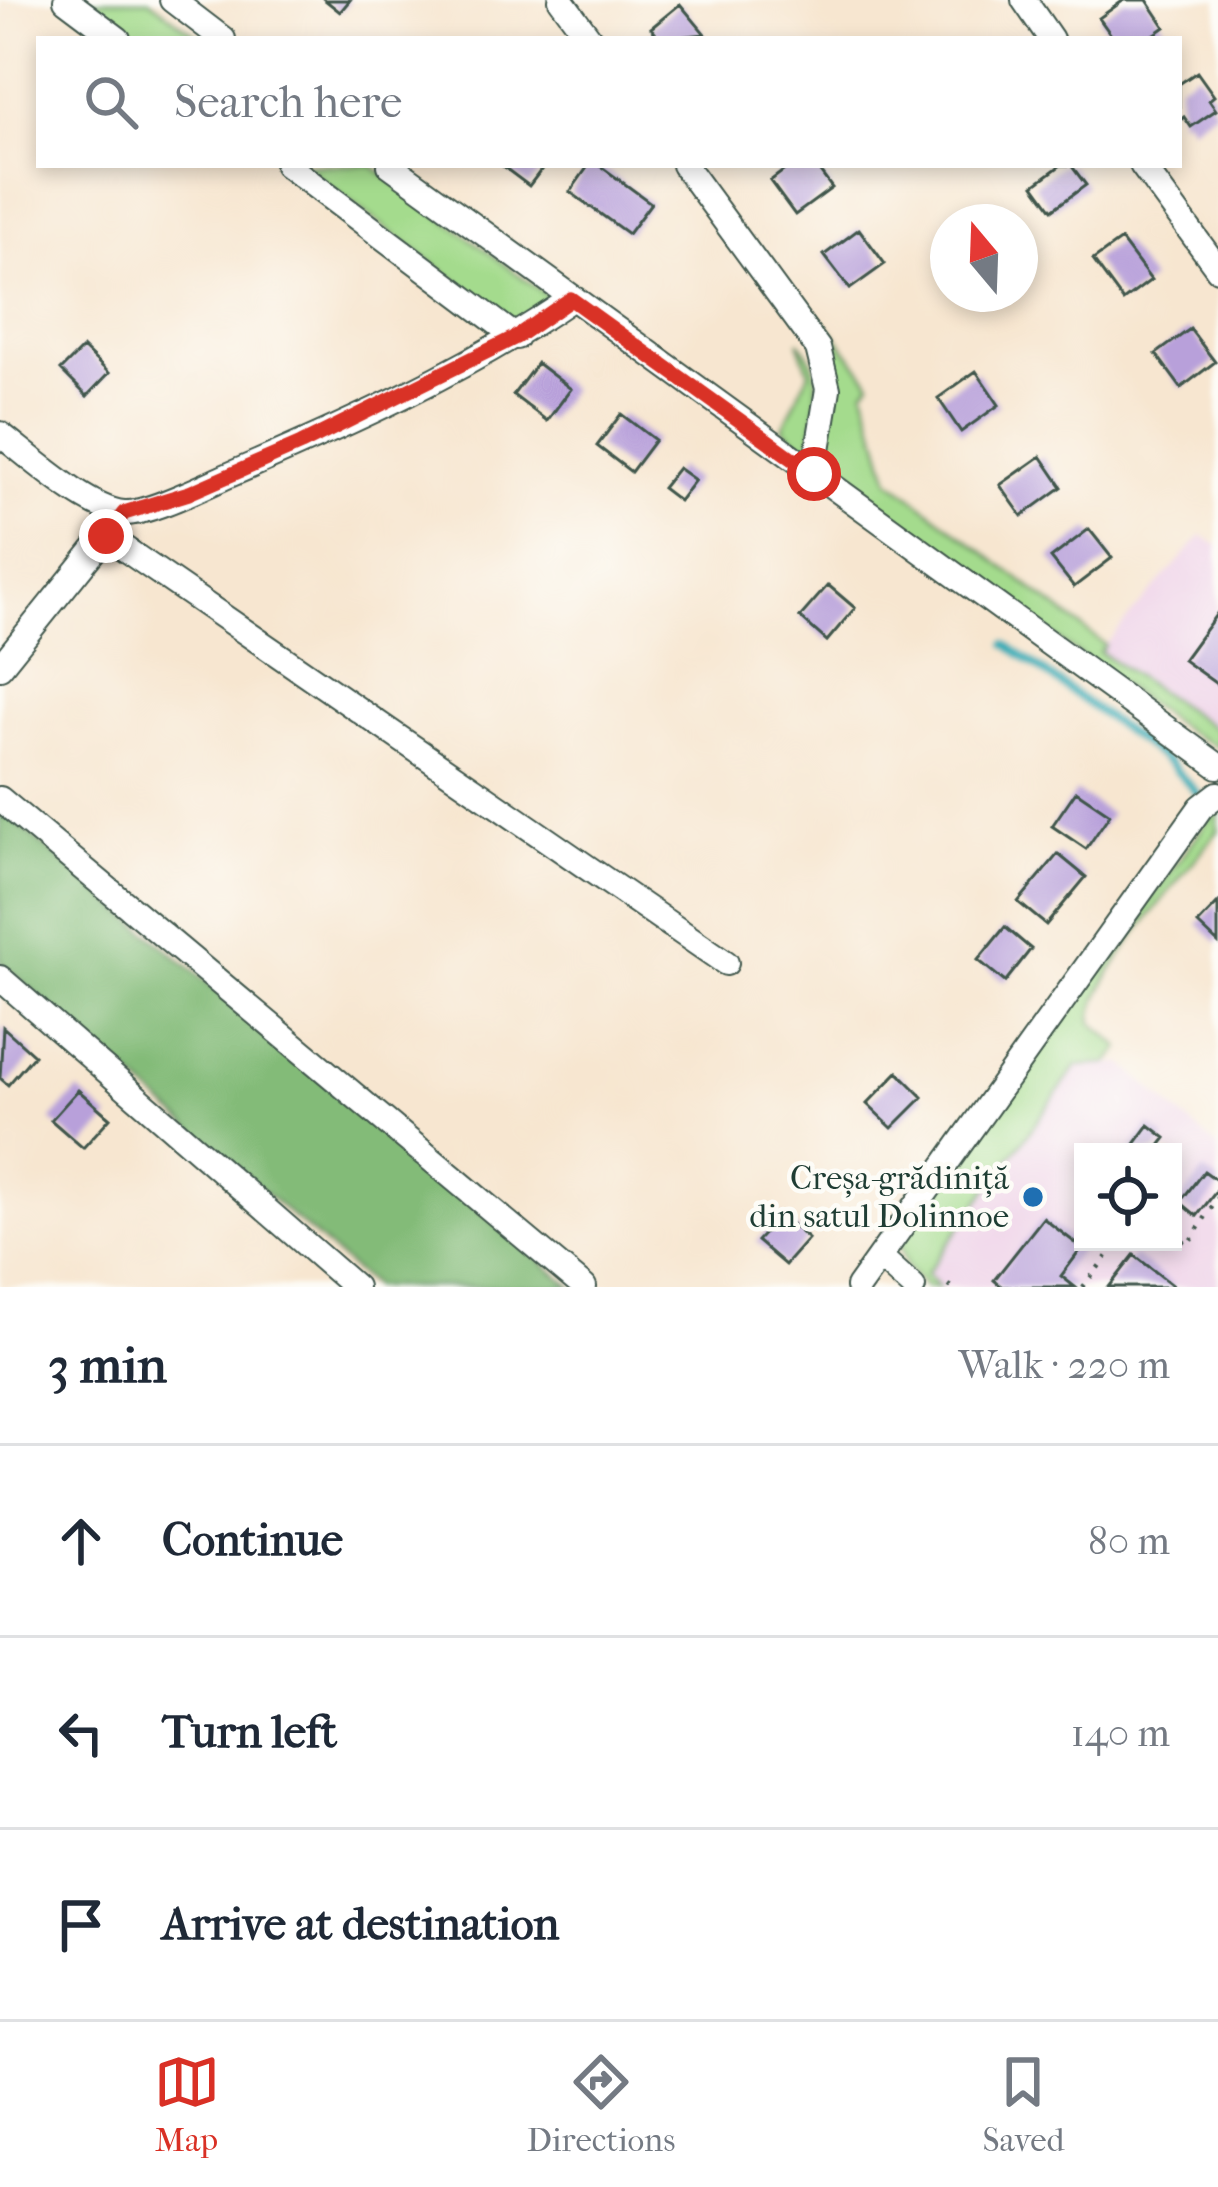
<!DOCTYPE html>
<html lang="en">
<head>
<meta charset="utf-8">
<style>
	:root { --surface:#fff; --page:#f2f2f3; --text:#1f2937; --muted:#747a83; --line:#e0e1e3; --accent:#d93025 }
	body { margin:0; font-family:"IM FELL French Canon",serif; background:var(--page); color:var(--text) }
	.controls { position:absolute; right:36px; bottom:36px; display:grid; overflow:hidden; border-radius:0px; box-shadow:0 6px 18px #0003 }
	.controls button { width:108px; height:108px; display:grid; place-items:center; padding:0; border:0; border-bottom:3px solid var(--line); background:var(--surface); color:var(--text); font:60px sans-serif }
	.compass { position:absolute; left:930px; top:204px; width:108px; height:108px; border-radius:50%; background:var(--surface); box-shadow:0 6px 18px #0003; rotate:341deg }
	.stop { position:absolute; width:36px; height:36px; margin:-27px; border:9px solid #d93025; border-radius:50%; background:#fff }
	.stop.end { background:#d93025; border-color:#fff; box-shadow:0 3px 12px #0008 }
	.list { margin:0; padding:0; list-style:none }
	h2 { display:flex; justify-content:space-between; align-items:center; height:156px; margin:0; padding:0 48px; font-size:51px }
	h2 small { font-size:39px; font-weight:400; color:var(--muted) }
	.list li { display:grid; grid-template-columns:78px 1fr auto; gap:36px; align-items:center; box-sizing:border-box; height:192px; padding:0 48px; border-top:3px solid var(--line) }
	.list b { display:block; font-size:45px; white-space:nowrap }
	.list em { font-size:39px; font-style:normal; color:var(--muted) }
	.icon { flex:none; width:66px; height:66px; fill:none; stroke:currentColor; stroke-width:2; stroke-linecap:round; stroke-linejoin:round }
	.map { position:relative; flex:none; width:1218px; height:1287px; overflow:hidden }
	.search { position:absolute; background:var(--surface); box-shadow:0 6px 18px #0003; left:36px; right:36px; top:36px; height:132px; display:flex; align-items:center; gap:30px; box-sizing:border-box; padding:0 42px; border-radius:0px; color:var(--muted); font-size:45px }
	.sheet { height:732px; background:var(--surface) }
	nav { display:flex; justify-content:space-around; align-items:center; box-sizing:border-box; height:168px; border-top:3px solid var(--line); background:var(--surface); font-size:33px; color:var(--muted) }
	nav a { display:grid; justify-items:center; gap:6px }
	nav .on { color:var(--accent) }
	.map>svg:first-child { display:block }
</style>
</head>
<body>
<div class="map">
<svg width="1218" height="1287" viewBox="0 0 1218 1287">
	<rect width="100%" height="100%" fill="#fdfcf7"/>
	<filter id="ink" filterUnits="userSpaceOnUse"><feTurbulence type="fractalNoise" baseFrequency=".00833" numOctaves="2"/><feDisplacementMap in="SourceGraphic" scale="24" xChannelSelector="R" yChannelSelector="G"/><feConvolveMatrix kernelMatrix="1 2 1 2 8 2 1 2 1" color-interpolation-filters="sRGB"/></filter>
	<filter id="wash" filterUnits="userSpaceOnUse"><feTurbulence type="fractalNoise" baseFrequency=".004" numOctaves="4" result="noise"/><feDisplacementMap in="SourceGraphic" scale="48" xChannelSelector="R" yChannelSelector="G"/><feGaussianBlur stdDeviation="2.7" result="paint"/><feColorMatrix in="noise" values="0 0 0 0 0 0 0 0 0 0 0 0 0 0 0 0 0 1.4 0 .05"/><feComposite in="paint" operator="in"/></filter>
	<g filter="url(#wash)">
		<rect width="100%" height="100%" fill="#f7e6d0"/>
		<path fill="#eed0e8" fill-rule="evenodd" d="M1202,535L1218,546V731L1099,651Z
			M1122,1063L1218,1148V1287H939L926,1275L1077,1066ZM1083,1152H1173V1242H1083Z"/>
		<path fill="#a4db8d" stroke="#628c60" stroke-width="3" d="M80,0H149L202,39H133Z
			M302,165H371L553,300L517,326Z
			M827,325L871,382L864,390L890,480L1105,645L1100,652L1218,731V747L1187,732L832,477C814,430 849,384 821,337Z
			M798,341C829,371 814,411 810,451L783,428L809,372Z
			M1218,807V831C1190,868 1086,982 1093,1023L1121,1048L1108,1064L1077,1066L926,1274L939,1287H925L907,1267L899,1243Z"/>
		<path fill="#83bb78" stroke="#517c56" stroke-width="3" d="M0,809L572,1287H373L0,962Z"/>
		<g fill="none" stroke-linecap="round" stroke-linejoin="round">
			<path stroke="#3eaeb7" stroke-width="8" d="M1006,644L1170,764L1198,794"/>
		</g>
		<g id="blocks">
			<path fill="#b8a0da" d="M325,0H350L340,12Z
				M1124,0H1147L1165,27L1148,39H1114L1099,18Z
				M680,4L705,34L660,39L651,28Z
				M1197,72L1214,96L1209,100L1216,110L1191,127L1184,117L1179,121V84Z
				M501,165H545L529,186Z
				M589,165H599L651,203L628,234L570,192Z
				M791,165H815L832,188L795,215L770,181Z
				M1061,165H1071L1086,185L1052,210L1034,185Z
				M859,229L885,264L850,289L824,255Z
				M1121,240L1151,280L1123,301L1093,260Z
				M1190,329L1215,362L1181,388L1156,354Z
				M83,348L109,373L87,396L61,370Z
				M537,363L571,389L547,421L513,395Z
				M976,371L999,405L961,432L938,398Z
				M621,414L655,440L631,472L597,446Z
				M1041,456L1062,487L1022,516L1000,485Z
				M678,468L695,480L679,501L662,488Z
				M1089,529L1112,558L1074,587L1051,558Z
				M828,585L855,608L827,641L800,617Z
				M1218,612V685L1183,660Z
				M1076,791L1110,814L1086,849L1052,826Z
				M1058,854L1086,877L1046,925L1018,902Z
				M1218,903V943L1198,924Z
				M1005,927L1031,949L1005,982L978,960Z
				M3,1027L34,1055L8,1085L0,1078Z
				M898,1072L923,1097L892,1128L867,1104Z
				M78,1090L110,1118L83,1148L51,1120Z
				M1149,1125L1166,1138L1155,1152H1129Z
				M1204,1171L1218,1181V1189L1197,1216L1180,1202Z
				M781,1215L808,1239L785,1265L757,1241Z
				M1043,1218L1082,1248L1061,1276L1075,1287H1002L994,1280Z
				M1134,1255L1175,1287H1109Z"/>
		</g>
	</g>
	<g filter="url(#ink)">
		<use href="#blocks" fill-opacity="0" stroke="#3f564b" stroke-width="3"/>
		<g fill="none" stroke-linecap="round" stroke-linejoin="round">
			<g stroke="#3f564b" stroke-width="28">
				<path id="minor" d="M66,0L118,39
					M172,0L223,39
					M561,0L590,39
					M1024,0L1051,39
					M287,165L516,337
					M390,165L1218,766
					M684,165L818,348L828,389L814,474
					M1142,165L1218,269
					M0,434C29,456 88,510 124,513C148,514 204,486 227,476C345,425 465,372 571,299
					M106,536L726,963
					M0,667L115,524
					M0,799L584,1287
					M0,978L355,1287
					M880,1257L913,1287
					M858,1287L1201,807L1218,794"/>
			</g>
			<path stroke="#3f564b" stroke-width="4.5" stroke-dasharray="3 9" stroke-linecap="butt" d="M1173,1233L1188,1244L1218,1198
				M1139,1244L1140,1242
				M948,1285L951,1287
				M1083,1287L1118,1242"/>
			<use href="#minor" stroke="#fff" stroke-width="24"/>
		</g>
	</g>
	<g fill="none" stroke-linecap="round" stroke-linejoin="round" filter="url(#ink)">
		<path stroke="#d93025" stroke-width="15" d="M106,536L124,513L189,493L301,444L516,337L571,299L814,474"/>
	</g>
	<circle fill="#1f6fb2" stroke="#fdfcf7" stroke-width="4.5" cx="1033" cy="1197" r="12"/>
	<g text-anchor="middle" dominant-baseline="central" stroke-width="9" stroke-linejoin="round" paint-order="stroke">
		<g font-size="33" fill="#1f3d34" stroke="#fdfcf7" text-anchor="end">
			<text x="1009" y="1178">Creșa-grădiniță<tspan x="1009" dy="38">din satul Dolinnoe</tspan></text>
		</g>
	</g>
</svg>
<div class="controls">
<button><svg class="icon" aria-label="locate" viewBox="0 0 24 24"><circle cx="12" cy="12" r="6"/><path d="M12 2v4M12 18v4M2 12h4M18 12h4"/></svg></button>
</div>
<svg class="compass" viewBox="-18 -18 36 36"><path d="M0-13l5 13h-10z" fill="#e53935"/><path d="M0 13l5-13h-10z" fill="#747a83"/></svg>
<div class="stop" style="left:814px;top:474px"></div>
<div class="stop end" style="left:106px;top:536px"></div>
<div class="search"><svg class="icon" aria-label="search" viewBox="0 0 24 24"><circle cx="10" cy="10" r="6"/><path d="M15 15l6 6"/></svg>Search here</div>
</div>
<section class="sheet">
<h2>3 min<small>Walk · 220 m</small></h2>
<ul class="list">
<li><svg class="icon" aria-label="ahead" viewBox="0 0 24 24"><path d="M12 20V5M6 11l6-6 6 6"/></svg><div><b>Continue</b></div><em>80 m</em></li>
<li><svg class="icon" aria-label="left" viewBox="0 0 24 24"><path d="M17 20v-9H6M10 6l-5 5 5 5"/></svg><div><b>Turn left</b></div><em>140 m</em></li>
<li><svg class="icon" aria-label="arrive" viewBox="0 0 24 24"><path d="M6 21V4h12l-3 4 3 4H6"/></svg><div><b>Arrive at destination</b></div></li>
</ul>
</section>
<nav>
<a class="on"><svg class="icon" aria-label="map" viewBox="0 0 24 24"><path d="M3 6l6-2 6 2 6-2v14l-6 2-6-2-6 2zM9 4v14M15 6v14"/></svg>Map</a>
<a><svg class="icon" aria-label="directions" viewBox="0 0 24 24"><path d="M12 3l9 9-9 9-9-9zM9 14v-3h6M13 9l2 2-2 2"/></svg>Directions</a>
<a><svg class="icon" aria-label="saved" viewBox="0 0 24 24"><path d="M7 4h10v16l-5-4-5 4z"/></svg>Saved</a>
</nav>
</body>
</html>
